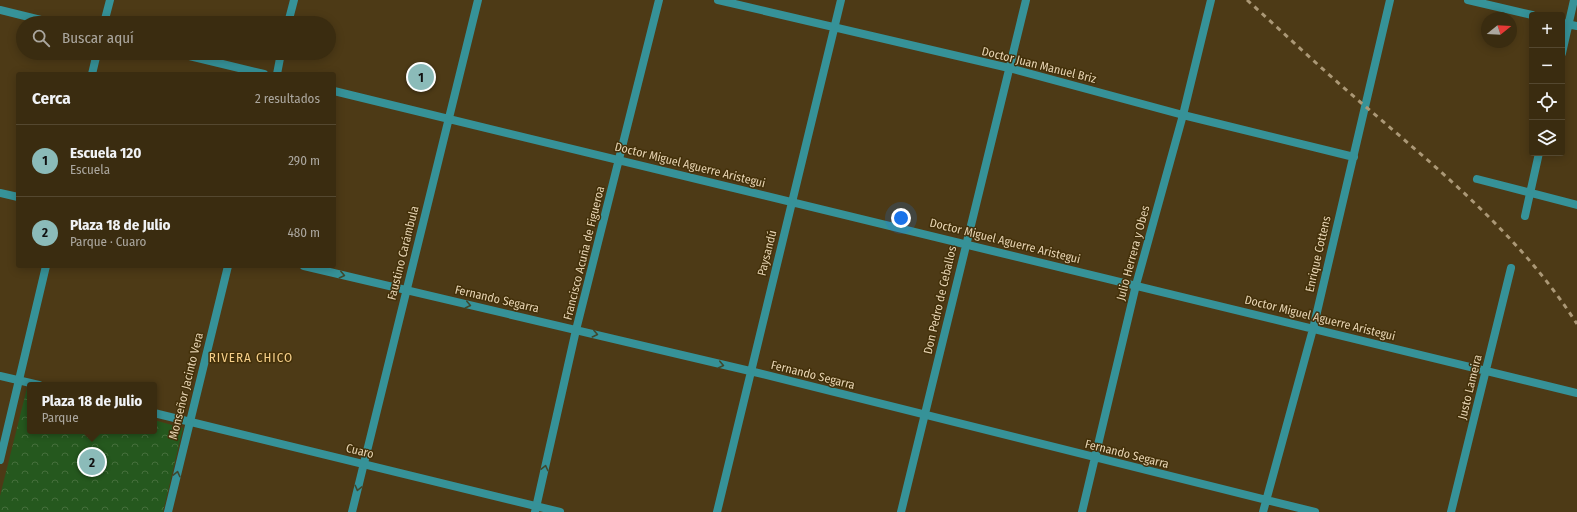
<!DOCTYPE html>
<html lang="es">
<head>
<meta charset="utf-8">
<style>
	:root { --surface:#3a2c10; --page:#413419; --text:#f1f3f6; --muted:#aba79f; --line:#544830; --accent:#8bbbb9 }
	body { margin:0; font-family:"Fira Sans Condensed",sans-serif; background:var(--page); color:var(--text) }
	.controls { position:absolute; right:12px; top:12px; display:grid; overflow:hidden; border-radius:4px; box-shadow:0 2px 10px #0003 }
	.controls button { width:36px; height:36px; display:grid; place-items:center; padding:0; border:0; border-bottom:1px solid var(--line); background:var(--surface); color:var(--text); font:20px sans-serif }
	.compass { position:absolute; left:1481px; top:12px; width:36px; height:36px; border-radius:50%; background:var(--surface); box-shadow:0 2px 10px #0003; rotate:72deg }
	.you { position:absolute; left:901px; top:218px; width:14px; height:14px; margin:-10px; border:3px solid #fff; border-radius:50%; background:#1a73e8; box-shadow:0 0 0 6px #1a73e833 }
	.badge { display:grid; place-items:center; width:26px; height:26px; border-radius:50%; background:var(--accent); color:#111; font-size:13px; font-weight:700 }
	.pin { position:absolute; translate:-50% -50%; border:2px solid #fff; box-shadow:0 1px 4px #0006 }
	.popup { position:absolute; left:27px; top:382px; width:130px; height:52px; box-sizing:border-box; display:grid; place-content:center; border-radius:4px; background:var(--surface); filter:drop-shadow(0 1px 3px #0005); font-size:13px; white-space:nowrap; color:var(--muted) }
	.popup b { font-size:15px; color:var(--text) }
	.popup::after { content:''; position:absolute; left:50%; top:100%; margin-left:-8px; border:8px solid transparent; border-top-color:var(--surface) }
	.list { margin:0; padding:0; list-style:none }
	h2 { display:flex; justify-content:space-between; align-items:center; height:52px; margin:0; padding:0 16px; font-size:17px }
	h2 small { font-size:13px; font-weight:400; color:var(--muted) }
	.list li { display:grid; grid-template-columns:26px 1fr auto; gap:12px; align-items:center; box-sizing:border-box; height:72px; padding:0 16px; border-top:1px solid var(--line) }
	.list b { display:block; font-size:15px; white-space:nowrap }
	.list p { margin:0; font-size:13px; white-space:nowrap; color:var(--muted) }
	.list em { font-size:13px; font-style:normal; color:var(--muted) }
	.icon { flex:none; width:22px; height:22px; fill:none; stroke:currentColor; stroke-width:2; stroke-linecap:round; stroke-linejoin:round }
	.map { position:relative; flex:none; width:1577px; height:512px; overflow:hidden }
	.search { position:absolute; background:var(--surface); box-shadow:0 2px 10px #0003; left:16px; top:16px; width:320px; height:44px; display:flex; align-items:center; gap:10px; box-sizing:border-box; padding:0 14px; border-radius:22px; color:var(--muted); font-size:15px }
	.panel { position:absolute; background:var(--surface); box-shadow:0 2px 10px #0003; left:16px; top:72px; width:320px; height:196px; border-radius:4px }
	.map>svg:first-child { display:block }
</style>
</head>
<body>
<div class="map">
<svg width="1577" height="512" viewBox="0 0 1577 512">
	<defs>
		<pattern id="park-crowns" width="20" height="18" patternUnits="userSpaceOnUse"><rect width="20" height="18" fill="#25581e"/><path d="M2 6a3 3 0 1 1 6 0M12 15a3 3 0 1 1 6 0" fill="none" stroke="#456f3c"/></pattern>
	</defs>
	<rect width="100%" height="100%" fill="#4d3a16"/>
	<path fill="url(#park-crowns)" d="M27,388L30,389V431H154V420L183,428L163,512H0V496Z"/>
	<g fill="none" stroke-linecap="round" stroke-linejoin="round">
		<path stroke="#369298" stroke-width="8" d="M718,0L1009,68L1183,115L1354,157
			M1468,0L1532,15
			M0,10L53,23
			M104,23L110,0
			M288,23L294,0
			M1562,23L1577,26
			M177,53L264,74
			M1562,53L1574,0
			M92,74L97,53
			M277,74L281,53
			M334,91L1577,393
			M1477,179L1577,205
			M0,193L18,197
			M1525,216L1539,153
			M304,266L750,371L1315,512
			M0,460L46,266
			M168,512L228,266
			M352,512L478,0
			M535,512L576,330L659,0
			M717,512L841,0
			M901,512L1026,0
			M1082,512L1136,285L1183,115L1211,0
			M1263,512L1313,329L1390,0
			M1451,512L1511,268"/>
		<path stroke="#369298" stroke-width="8" d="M0,376L39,385
			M154,413L560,512"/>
		<path stroke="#ab9876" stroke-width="3" stroke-dasharray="5 5" stroke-linecap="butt" d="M1247,0C1287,36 1326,73 1366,107C1443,173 1522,238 1577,324"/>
	</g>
	<defs><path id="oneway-chevron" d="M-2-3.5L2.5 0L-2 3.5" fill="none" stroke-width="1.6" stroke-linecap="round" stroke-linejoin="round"/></defs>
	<g stroke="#40482e">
		<use href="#oneway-chevron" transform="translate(342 275) rotate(13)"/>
		<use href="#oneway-chevron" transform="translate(468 305) rotate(13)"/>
		<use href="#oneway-chevron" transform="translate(595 334) rotate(13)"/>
		<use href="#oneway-chevron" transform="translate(721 365) rotate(13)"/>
		<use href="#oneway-chevron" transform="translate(545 468) rotate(-77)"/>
		<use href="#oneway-chevron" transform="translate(177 474) rotate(-77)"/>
		<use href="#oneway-chevron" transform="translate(358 488) rotate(104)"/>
	</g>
	<g text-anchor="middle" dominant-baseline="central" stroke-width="3" stroke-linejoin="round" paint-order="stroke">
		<g font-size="12" fill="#e6d3b2" stroke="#43300a">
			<text transform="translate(1039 65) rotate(14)">Doctor Juan Manuel Briz</text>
			<text transform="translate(690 165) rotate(14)">Doctor Miguel Aguerre Aristegui</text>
			<text transform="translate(1005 241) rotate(14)">Doctor Miguel Aguerre Aristegui</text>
			<text transform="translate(403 253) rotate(-76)">Faustino Carámbula</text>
			<text transform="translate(584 253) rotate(-76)">Francisco Acuña de Figueroa</text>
			<text transform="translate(767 253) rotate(-76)">Paysandú</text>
			<text transform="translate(1133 253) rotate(-75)">Julio Herrera y Obes</text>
			<text transform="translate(1318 254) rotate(-77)">Enrique Cottens</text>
			<text transform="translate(497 299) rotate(13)">Fernando Segarra</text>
			<text transform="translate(940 300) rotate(-77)">Don Pedro de Ceballos</text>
			<text transform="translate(1320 318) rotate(14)">Doctor Miguel Aguerre Aristegui</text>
			<text transform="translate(813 375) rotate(14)">Fernando Segarra</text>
			<text transform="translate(186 386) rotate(-76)">Monseñor Jacinto Vera</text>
			<text transform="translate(1470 387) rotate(-76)">Justo Lameira</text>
			<text transform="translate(360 451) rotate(14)">Cuaro</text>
			<text transform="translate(1127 454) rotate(14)">Fernando Segarra</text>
		</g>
		<g font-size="13" letter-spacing="1" fill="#f6cf89" stroke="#43300a">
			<text x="251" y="357">RIVERA CHICO</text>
		</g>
	</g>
</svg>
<div class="controls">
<button>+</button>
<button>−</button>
<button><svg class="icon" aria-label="locate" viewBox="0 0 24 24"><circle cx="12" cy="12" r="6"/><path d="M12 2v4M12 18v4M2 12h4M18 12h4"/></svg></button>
<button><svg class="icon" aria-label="layers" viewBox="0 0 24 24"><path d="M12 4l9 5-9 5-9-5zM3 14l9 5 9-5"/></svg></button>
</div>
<svg class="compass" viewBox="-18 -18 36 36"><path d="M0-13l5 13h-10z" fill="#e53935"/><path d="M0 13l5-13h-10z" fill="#aba79f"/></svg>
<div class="you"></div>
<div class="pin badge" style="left:421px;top:77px">1</div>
<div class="pin badge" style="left:92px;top:462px">2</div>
<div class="popup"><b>Plaza 18 de Julio</b>Parque</div>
<div class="search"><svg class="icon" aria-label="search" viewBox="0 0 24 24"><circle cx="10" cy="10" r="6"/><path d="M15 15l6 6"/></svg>Buscar aquí</div>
<section class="panel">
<h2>Cerca<small>2 resultados</small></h2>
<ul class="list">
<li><span class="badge">1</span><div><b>Escuela 120</b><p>Escuela</p></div><em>290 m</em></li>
<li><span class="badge">2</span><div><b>Plaza 18 de Julio</b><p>Parque · Cuaro</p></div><em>480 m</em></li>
</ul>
</section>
</div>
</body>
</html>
